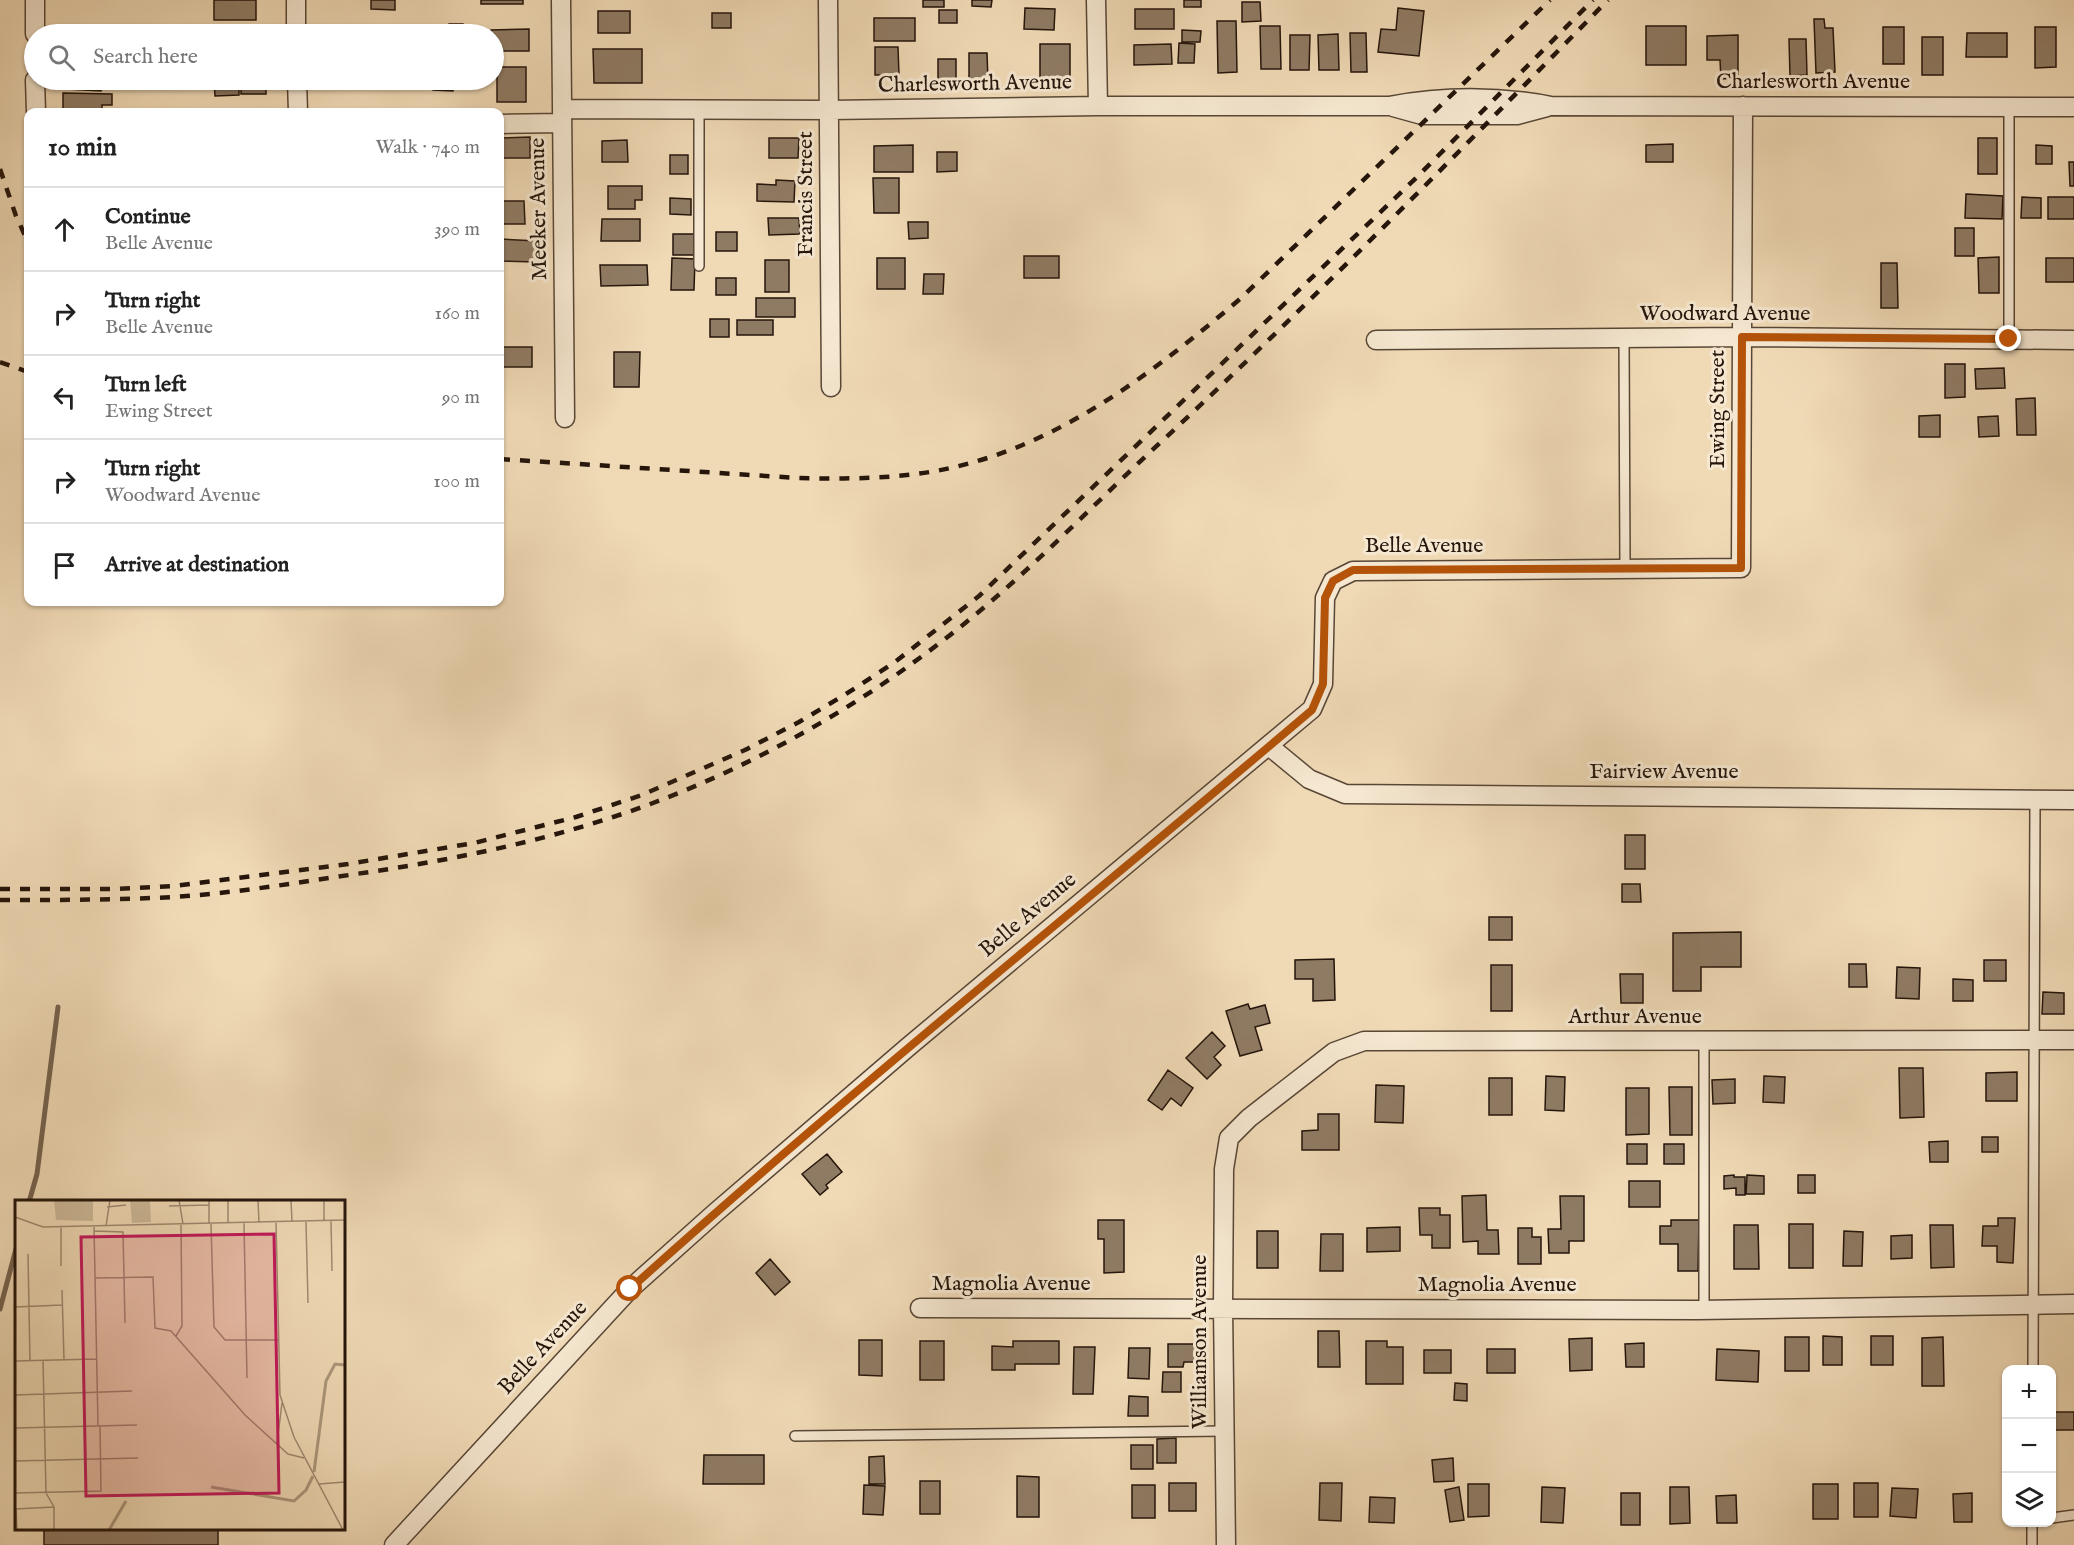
<!DOCTYPE html>
<html lang="en">
<head>
<meta charset="utf-8">
<style>
	:root { --surface:#fff; --page:#f6f6f6; --text:#222; --muted:#767676; --line:#e0e0e0 }
	body { margin:0; font-family:"IM FELL English",serif; background:var(--page); color:var(--text) }
	.controls { position:absolute; right:18px; bottom:18px; display:grid; overflow:hidden; border-radius:12px; box-shadow:0 2px 4px #0004 }
	.controls button { width:54px; height:54px; display:grid; place-items:center; padding:0; border:0; border-bottom:2px solid var(--line); background:var(--surface); color:var(--text); font:30px sans-serif }
	.stop { position:absolute; width:18px; height:18px; margin:-14px; border:4px solid #b45309; border-radius:50%; background:#fff }
	.stop.end { background:#b45309; border-color:#fff; box-shadow:0 2px 6px #0008 }
	.list { margin:0; padding:0; list-style:none }
	h2 { display:flex; justify-content:space-between; align-items:center; height:78px; margin:0; padding:0 24px; font-size:26px }
	h2 small { font-size:20px; font-weight:400; color:var(--muted) }
	.list li { display:grid; grid-template-columns:39px 1fr auto; gap:18px; align-items:center; box-sizing:border-box; height:84px; padding:0 24px; border-top:2px solid var(--line) }
	.list b { display:block; font-size:22px; white-space:nowrap }
	.list p { margin:0; font-size:20px; white-space:nowrap; color:var(--muted) }
	.list em { font-size:20px; font-style:normal; color:var(--muted) }
	.icon { flex:none; width:33px; height:33px; fill:none; stroke:currentColor; stroke-width:2; stroke-linecap:round; stroke-linejoin:round }
	.map { position:relative; flex:none; width:2074px; height:1545px; overflow:hidden }
	.search { position:absolute; background:var(--surface); box-shadow:0 2px 4px #0004; left:24px; top:24px; width:480px; height:66px; display:flex; align-items:center; gap:15px; box-sizing:border-box; padding:0 21px; border-radius:33px; color:var(--muted); font-size:22px }
	.panel { position:absolute; background:var(--surface); box-shadow:0 2px 4px #0004; left:24px; top:108px; width:480px; height:498px; border-radius:12px }
	.map>svg:first-child { display:block }
</style>
</head>
<body>
<div class="map">
<svg width="2074" height="1545" viewBox="0 0 2074 1545">
	<rect width="100%" height="100%" fill="#f0dab6"/>
	<filter id="stains"><feTurbulence type="fractalNoise" baseFrequency=".00333" numOctaves="4"/><feColorMatrix values="0 0 0 0 .2 0 0 0 0 .09 0 0 0 0 .02 0 0 0 .5 -.17"/></filter>
	<radialGradient id="worn" r=".72"><stop offset=".6" stop-color="#630" stop-opacity="0"/><stop offset="1" stop-color="#630" stop-opacity=".3"/></radialGradient>
	<g fill="none" stroke-linecap="round" stroke-linejoin="round">
		<path stroke="#75634f" stroke-width="5" d="M29,1202L37,1174L58,1007
			M0,1309L16,1249"/>
	</g>
	<path fill="#8f7b64" stroke="#25150b" stroke-width="1.5" d="M214,0H256V20H214Z
		M371,0H395V10L371,9Z
		M481,0H523V4H481Z
		M923,0H944V7H923Z
		M972,0H992L991,7L972,6Z
		M1184,0H1201V7H1184Z
		M1242,2H1260L1261,21L1242,22Z
		M1025,8L1055,9L1054,30L1024,29Z
		M1398,8L1424,11L1419,56L1378,52L1381,29L1396,30Z
		M1135,9H1174V29H1135Z
		M939,10H957V23H939Z
		M598,11H630V33H598Z
		M712,13H731V28H712Z
		M874,18H915V41H874Z
		M1814,19H1824L1825,28H1833L1835,72L1816,73Z
		M1217,21H1236L1237,72L1218,73Z
		M449,24H463V34H449Z
		M337,26H371V34H337Z
		M1260,26H1280L1281,69H1261Z
		M1646,26H1686V65H1646Z
		M63,27H113V34H63Z
		M1883,27H1904V64H1883Z
		M2035,27H2056V67L2035,68Z
		M529,29V51H494V34H491V30Z
		M1182,30L1201,31L1200,42H1182Z
		M1350,33H1366L1367,72H1351Z
		M1967,33H2007V57H1966Z
		M1338,34L1339,70H1319L1318,35Z
		M1290,35H1310L1309,70H1290Z
		M1738,35V78L1721,79L1720,60H1707V36Z
		M1922,37H1943V75H1922Z
		M1789,39H1806L1807,75L1790,76Z
		M1179,43L1195,44L1194,63H1178Z
		M1040,44H1070V82H1040Z
		M1171,44L1172,64L1134,65V45Z
		M875,47H898L899,75H875Z
		M593,49H642V83H594Z
		M969,53H987L988,82L969,83Z
		M938,59H956V79H938Z
		M497,67H526V102H497Z
		M66,80H101V91L66,89Z
		M214,80H239V95L215,96Z
		M241,80H266V94H241Z
		M335,80H382V88L335,89Z
		M433,80H454L453,91L433,90Z
		M63,93L112,94V105H102V111L63,110Z
		M530,137V158H500V138Z
		M769,138H799L798,158H769Z
		M1978,138H1997V174H1978Z
		M627,140L628,162H602V141Z
		M1673,144V162H1646V145Z
		M913,145V172H874V146Z
		M2036,145L2052,146V164H2036Z
		M937,152H957V171L937,172Z
		M670,155H688V174H670Z
		M2069,162H2074V186H2070Z
		M873,178H899V213H874Z
		M776,180L795,181L794,202L757,201V184L776,185Z
		M608,186H642V200H635V209H608Z
		M1966,194L2003,196L2002,219L1965,218Z
		M2022,197L2041,198V218H2021Z
		M2048,197H2074V219H2048Z
		M670,198L691,199V215L670,214Z
		M500,201H524L525,224H500Z
		M768,218H799L800,234L769,235Z
		M602,219H640V241H601Z
		M908,222H928V238L909,239Z
		M1955,228H1974V256H1955Z
		M716,232H737V251H716Z
		M673,234H694V255H673Z
		M500,239L537,241L536,262L500,261Z
		M1024,256H1059V278H1024Z
		M1999,257V293H1979L1978,258Z
		M672,258L695,259L694,290H671Z
		M877,258H905V289H877Z
		M2046,258H2074V282H2046Z
		M765,260H789V292H765Z
		M1881,263H1897L1898,308H1881Z
		M600,265H647L648,285L601,286Z
		M924,274H944L943,294H923Z
		M716,278H736V295H716Z
		M756,298H795V317H756Z
		M710,319H729V337H710Z
		M737,320H773V335H737Z
		M500,347H532V367H500Z
		M614,352H640L639,387H614Z
		M1945,364H1965V397L1945,398Z
		M2004,368L2005,388L1976,389L1975,369Z
		M2035,398L2036,435H2017L2016,399Z
		M1940,415V437H1919V416Z
		M1998,416L1999,436L1979,437L1978,417Z
		M1625,835H1645V869H1625Z
		M1622,884H1640L1641,902H1622Z
		M1489,917H1512V940H1489Z
		M1741,932V967H1701V991H1673V933Z
		M1334,959L1335,1000L1313,1001V979H1295V960Z
		M1984,960H2006V981H1984Z
		M1849,964H1866L1867,987H1849Z
		M1491,965H1512V1011H1491Z
		M1897,967L1920,968L1919,999L1896,998Z
		M1620,974H1643V1003H1621Z
		M1953,979L1973,980V1001H1953Z
		M2043,992L2064,993V1014H2042Z
		M1248,1004L1250,1009L1265,1005L1270,1023L1255,1027L1262,1050L1240,1056L1226,1011Z
		M1212,1032L1225,1046L1214,1057L1221,1065L1207,1079L1186,1058Z
		M1899,1068H1923L1924,1117L1900,1118Z
		M1168,1070L1193,1088L1181,1106L1171,1098L1162,1110L1148,1100Z
		M2017,1072V1101H1986V1073Z
		M1546,1076L1565,1077L1564,1111L1545,1110Z
		M1764,1076L1785,1077L1784,1103L1763,1102Z
		M1489,1078H1512V1115H1489Z
		M1735,1079V1103L1713,1104L1712,1080Z
		M1376,1085L1404,1086L1403,1123L1375,1122Z
		M1669,1087H1692V1135H1670Z
		M1626,1088H1649V1134L1626,1135Z
		M1318,1114H1339V1150H1302V1131L1318,1130Z
		M1982,1137H1998V1152H1982Z
		M1948,1141V1162H1930L1929,1142Z
		M1627,1144H1647V1164H1627Z
		M1664,1144H1684V1164H1664Z
		M827,1154L842,1172L826,1185L828,1188L820,1195L802,1174Z
		M1734,1175V1177H1745V1195H1736V1188L1724,1189V1176Z
		M1747,1175L1764,1176V1194H1746Z
		M1798,1175H1815V1193H1798Z
		M1629,1181H1660V1207H1629Z
		M1486,1195L1487,1230H1498L1499,1254H1478V1241L1463,1242L1462,1196Z
		M1560,1196H1584V1241H1569V1253H1549L1548,1229H1561Z
		M1419,1208H1440V1215H1450V1248H1432V1235H1420Z
		M1998,1218H2015L2013,1263L1997,1262V1246H1982L1983,1226H1998Z
		M1098,1220H1124V1272L1104,1273V1239H1098Z
		M1671,1220H1699L1698,1271H1678V1244H1660V1226H1671Z
		M1789,1224H1813V1268H1789Z
		M1734,1225H1758L1759,1269H1734Z
		M1930,1225H1953L1954,1267L1931,1268Z
		M1400,1227V1251L1367,1252V1228Z
		M1518,1228H1532V1237H1541V1264H1518Z
		M1257,1231H1278V1268H1257Z
		M1844,1231L1863,1232L1862,1266H1843Z
		M1321,1234H1343V1271H1320Z
		M1912,1235V1258L1891,1259V1236Z
		M770,1259L790,1282L775,1295L756,1273Z
		M1318,1331H1339L1340,1367H1318Z
		M1823,1336L1842,1337V1365H1823Z
		M1871,1336H1893V1365H1871Z
		M1785,1337H1809V1371H1785Z
		M1943,1337L1944,1386H1922V1338Z
		M1592,1338V1370L1570,1371L1569,1339Z
		M859,1340H882V1376L859,1375Z
		M920,1341H944V1380H920Z
		M1013,1341H1059V1364H1015V1370H992V1346L1013,1347Z
		M1366,1341H1387V1347H1403V1384H1366Z
		M1644,1343V1367H1626L1625,1344Z
		M1168,1344H1198L1199,1362H1184L1183,1367H1168Z
		M1074,1347H1095L1093,1394H1073Z
		M1129,1348H1150L1149,1379L1128,1378Z
		M1487,1349H1515V1373H1487Z
		M1717,1349L1759,1351L1758,1382L1716,1380Z
		M1424,1350H1451V1373H1424Z
		M1163,1372H1181V1392H1162Z
		M1455,1383L1467,1384V1401L1454,1400Z
		M1129,1396L1148,1397V1416H1128Z
		M2052,1412H2074V1430H2052Z
		M1176,1438V1463H1157V1439Z
		M1131,1445H1153V1469H1131Z
		M704,1455H764V1484H703Z
		M884,1456L885,1484H869V1457Z
		M1453,1458L1454,1481L1434,1482L1432,1460Z
		M1017,1476L1039,1477V1517H1017Z
		M920,1481H940V1514H920Z
		M1169,1483H1196V1511H1169Z
		M1320,1483H1342L1341,1521L1319,1520Z
		M1854,1483H1878V1517H1854Z
		M1468,1484H1489V1516L1468,1517Z
		M1813,1484H1838V1519H1813Z
		M864,1485L885,1486L883,1515L863,1514Z
		M1132,1485H1155V1518H1132Z
		M1459,1487L1464,1520L1450,1522L1445,1490Z
		M1542,1487L1565,1488L1563,1523L1541,1522Z
		M1670,1487H1689L1690,1523L1670,1524Z
		M1892,1488L1918,1489L1916,1518L1890,1516Z
		M1621,1493H1640V1525H1621Z
		M1972,1493V1522H1954L1953,1494Z
		M1736,1495L1737,1523H1717L1716,1496Z
		M1370,1497L1395,1498L1394,1523L1369,1522Z
		M44,1528H218V1545H44Z"/>
	<g fill="none" stroke-linecap="round" stroke-linejoin="round">
		<g stroke="#584636" stroke-width="12">
			<path id="lane" d="M2009,107V339
				M699,110V266
				M1624,338L1625,569
				M1704,1041V1310
				M2033,1370L2035,799
				M795,1436L1225,1431
				M2052,1518L2074,1515
				M2032,1545V1522"/>
		</g>
		<g stroke="#584636" stroke-width="21">
			<path id="street" d="M35,0V34
				M296,0V34
				M561,0L565,418
				M828,0L831,387
				M1096,0L1098,106
				M35,80L36,112
				M297,80L298,112
				M1393,107L1422,115H1517L1547,107
				M562,109L830,110L1098,106H1389C1442,96 1499,96 1551,106L2074,107
				M500,124L562,123
				M1376,340L1742,337L2074,340
				M1269,746L1309,779L1345,794L2074,800
				M920,1308L1698,1310L2074,1304
				M394,1545L630,1289L715,1213L908,1047L1312,709L1323,684L1325,598L1333,581L1353,571L1741,568L1743,106
				M1226,1545L1223,1307L1224,1169L1229,1138L1249,1118L1334,1052L1364,1041L2074,1040"/>
		</g>
		<use href="#lane" stroke="#f5e7d0" stroke-width="9"/>
		<use href="#street" stroke="#f5e7d0" stroke-width="18"/>
		<path stroke="#25150b" stroke-width="4.5" stroke-dasharray="10 10" stroke-linecap="butt" d="M0,169L16,216L28,242
			M0,362L28,372
			M500,459L798,478C842,479 887,479 930,472C1051,452 1149,376 1240,299L1550,0
			M0,889H113L174,886L348,864L474,843L576,817L642,795L745,750L799,722L846,694L895,662L979,596L1416,178L1593,0
			M0,900C58,900 116,900 174,897C235,893 295,883 356,874C474,857 590,832 700,784C785,747 867,699 941,642C1015,586 1080,518 1148,454C1306,308 1457,154 1608,0"/>
	</g>
	<g fill="none" stroke-linecap="round" stroke-linejoin="round">
		<path stroke="#b45309" stroke-width="8" d="M630,1289C852,1089 1085,903 1312,710L1323,684L1325,598L1333,581L1353,570L1741,568L1742,337L2009,339"/>
	</g>
	<g text-anchor="middle" dominant-baseline="central" stroke-width="6" stroke-linejoin="round" paint-order="stroke">
		<g font-size="22" fill="#25150b" stroke="#f5e7d0">
			<text x="1813" y="82">Charlesworth Avenue</text>
			<text transform="translate(975 84) rotate(-1)">Charlesworth Avenue</text>
			<text transform="translate(806 194) rotate(-90)">Francis Street</text>
			<text transform="translate(539 209) rotate(-91)">Meeker Avenue</text>
			<text x="1725" y="314">Woodward Avenue</text>
			<text transform="translate(1718 409) rotate(-90)">Ewing Street</text>
			<text x="1424" y="546">Belle Avenue</text>
			<text x="1664" y="772">Fairview Avenue</text>
			<text transform="translate(1028 915) rotate(-40)">Belle Avenue</text>
			<text x="1635" y="1017">Arthur Avenue</text>
			<text x="1011" y="1284">Magnolia Avenue</text>
			<text x="1497" y="1285">Magnolia Avenue</text>
			<text transform="translate(1200 1342) rotate(-90)">Williamson Avenue</text>
			<text transform="translate(543 1348) rotate(-47)">Belle Avenue</text>
		</g>
	</g>
	<g transform="translate(15 1200)">
		<rect width="330" height="330" fill="#f0dab6"/>
		<path d="M39,0H78V21L41,20ZM115,0H135L136,22L117,23Z" fill="#cdb999"/>
		<path fill="none" stroke="#ab977c" stroke-width="3" d="M299,272L311,181L320,164L330,165M196,287L279,301L291,290L298,276M94,330L111,301"/>
		<path fill="none" stroke="#9f8b72" stroke-width="1.5" d="M164,0L168,24M194,0V24M213,0V23M243,0L244,23M276,0L277,22M309,0V21M154,6L194,5M92,7L111,5M0,17L28,27L330,20M316,21L317,71M261,22L265,195L279,237L328,330M291,22L293,103M229,23L232,178M196,24L199,127L210,140H264M79,26L83,226M91,26L95,0M79,31L108,32L110,123M13,54L15,161M46,66V27M80,78L138,77L140,128L156,131L230,215L273,254L289,258M47,90L49,160M0,107L47,105M161,136L167,126L166,25M28,160L31,292M0,161L81,159M0,195L117,191M0,228L122,225M262,243L267,203M0,261L123,258M304,284L330,282M0,293L86,291L85,226M31,293L39,307V330M0,309L39,307M1,309L2,330"/>
		<path fill="#c2185b" fill-opacity="0.15" stroke="#c2185b" stroke-width="3" d="M259,34L264,293L71,296L66,37Z"/>
		<rect width="330" height="330" fill="none" stroke="#25150b" stroke-width="3"/>
	</g>
	<rect width="100%" height="100%" filter="url(#stains)"/>
	<rect width="100%" height="100%" fill="url(#worn)"/>
</svg>
<div class="controls">
<button>+</button>
<button>−</button>
<button><svg class="icon" aria-label="layers" viewBox="0 0 24 24"><path d="M12 4l9 5-9 5-9-5zM3 14l9 5 9-5"/></svg></button>
</div>
<div class="stop" style="left:630px;top:1289px"></div>
<div class="stop end" style="left:2009px;top:339px"></div>
<div class="search"><svg class="icon" aria-label="search" viewBox="0 0 24 24"><circle cx="10" cy="10" r="6"/><path d="M15 15l6 6"/></svg>Search here</div>
<section class="panel">
<h2>10 min<small>Walk · 740 m</small></h2>
<ul class="list">
<li><svg class="icon" aria-label="ahead" viewBox="0 0 24 24"><path d="M12 20V5M6 11l6-6 6 6"/></svg><div><b>Continue</b><p>Belle Avenue</p></div><em>390 m</em></li>
<li><svg class="icon" aria-label="right" viewBox="0 0 24 24"><path d="M7 20v-9h11M14 6l5 5-5 5"/></svg><div><b>Turn right</b><p>Belle Avenue</p></div><em>160 m</em></li>
<li><svg class="icon" aria-label="left" viewBox="0 0 24 24"><path d="M17 20v-9H6M10 6l-5 5 5 5"/></svg><div><b>Turn left</b><p>Ewing Street</p></div><em>90 m</em></li>
<li><svg class="icon" aria-label="right" viewBox="0 0 24 24"><path d="M7 20v-9h11M14 6l5 5-5 5"/></svg><div><b>Turn right</b><p>Woodward Avenue</p></div><em>100 m</em></li>
<li><svg class="icon" aria-label="arrive" viewBox="0 0 24 24"><path d="M6 21V4h12l-3 4 3 4H6"/></svg><div><b>Arrive at destination</b></div></li>
</ul>
</section>
</div>
</body>
</html>
